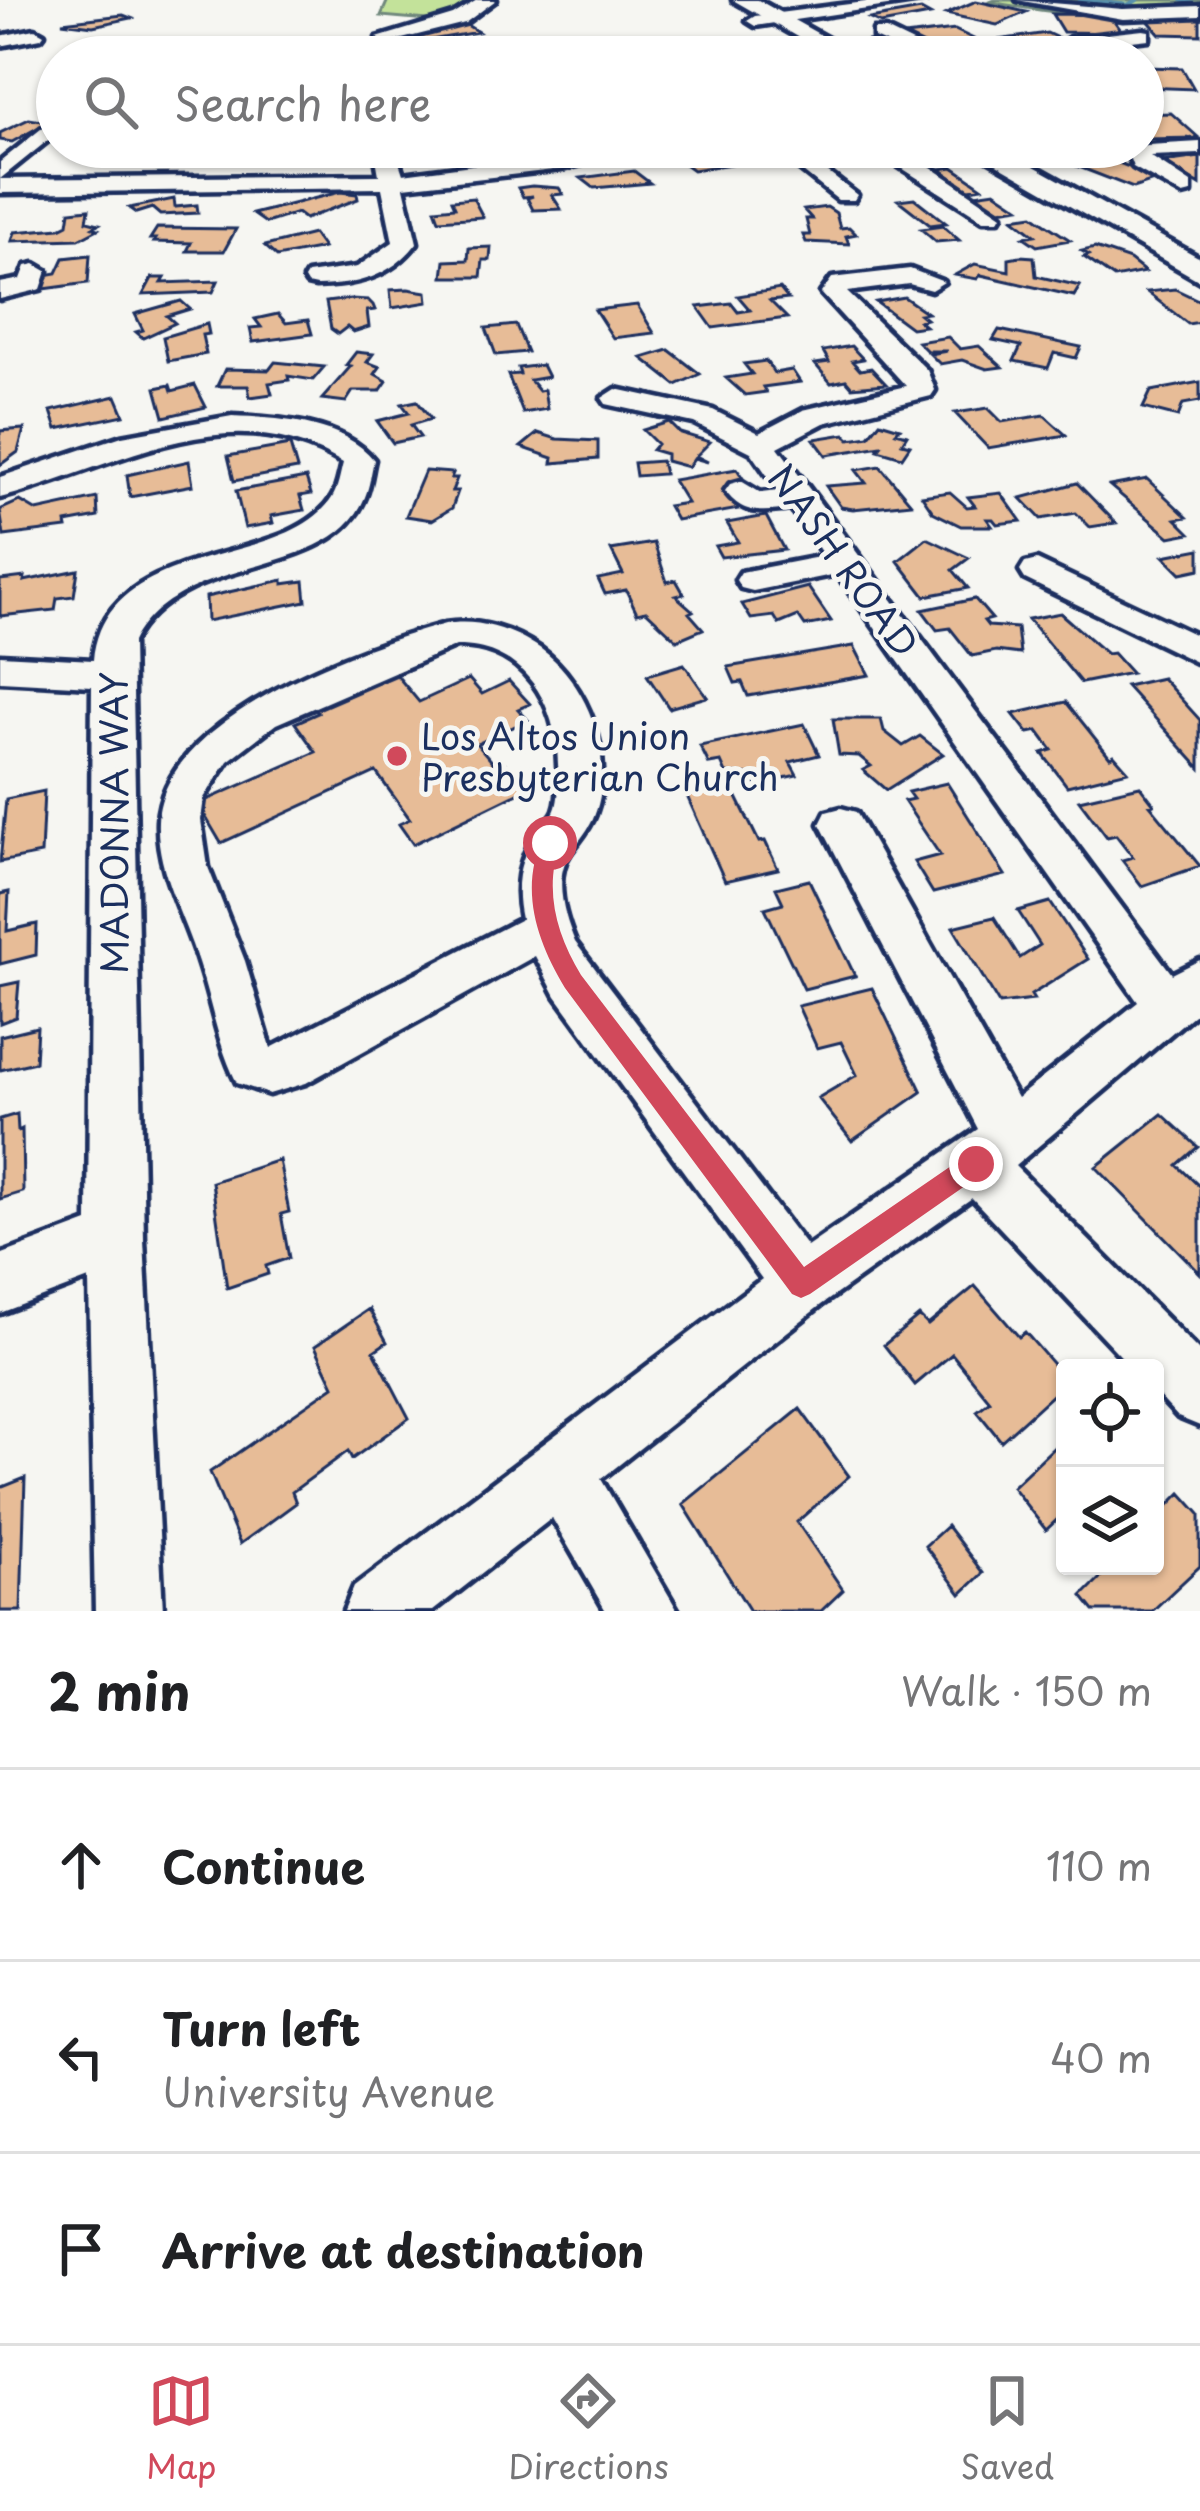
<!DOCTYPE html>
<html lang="en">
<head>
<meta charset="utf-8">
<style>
	:root { --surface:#fff; --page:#f2f2f2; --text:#202124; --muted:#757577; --line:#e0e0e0; --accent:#d1495b }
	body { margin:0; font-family:"Playpen Sans",sans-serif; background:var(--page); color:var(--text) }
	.controls { position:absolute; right:36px; bottom:36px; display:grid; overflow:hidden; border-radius:12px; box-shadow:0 3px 9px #0004 }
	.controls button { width:108px; height:108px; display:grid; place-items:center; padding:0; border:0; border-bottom:3px solid var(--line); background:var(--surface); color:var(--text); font:60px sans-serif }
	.stop { position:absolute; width:36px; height:36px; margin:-27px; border:9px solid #d1495b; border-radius:50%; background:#fff }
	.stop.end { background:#d1495b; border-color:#fff; box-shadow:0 3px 12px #0008 }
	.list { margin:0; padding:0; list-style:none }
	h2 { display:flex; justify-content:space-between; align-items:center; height:156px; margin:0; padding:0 48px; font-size:51px }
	h2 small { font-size:39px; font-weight:400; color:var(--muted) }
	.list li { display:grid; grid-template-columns:78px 1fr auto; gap:36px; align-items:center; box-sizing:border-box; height:192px; padding:0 48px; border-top:3px solid var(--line) }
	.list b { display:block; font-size:45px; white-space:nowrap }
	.list p { margin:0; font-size:39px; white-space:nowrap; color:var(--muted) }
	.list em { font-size:39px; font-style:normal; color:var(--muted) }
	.icon { flex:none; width:66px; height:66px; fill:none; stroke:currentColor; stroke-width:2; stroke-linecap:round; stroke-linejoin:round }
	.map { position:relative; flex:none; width:1200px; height:1611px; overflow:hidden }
	.search { position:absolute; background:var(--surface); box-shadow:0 3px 9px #0004; left:36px; right:36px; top:36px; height:132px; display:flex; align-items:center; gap:30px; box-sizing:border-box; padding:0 42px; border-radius:66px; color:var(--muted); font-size:45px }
	.sheet { height:732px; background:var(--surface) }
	nav { display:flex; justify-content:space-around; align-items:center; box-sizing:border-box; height:168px; border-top:3px solid var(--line); background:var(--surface); font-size:33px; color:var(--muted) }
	nav a { display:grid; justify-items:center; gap:6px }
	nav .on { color:var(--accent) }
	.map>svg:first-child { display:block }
</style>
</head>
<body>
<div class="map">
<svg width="1200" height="1611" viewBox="0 0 1200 1611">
	<rect width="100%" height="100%" fill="#f6f6f2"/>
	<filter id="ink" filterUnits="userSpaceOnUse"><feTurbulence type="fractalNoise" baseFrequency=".00833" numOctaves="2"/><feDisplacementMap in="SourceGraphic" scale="24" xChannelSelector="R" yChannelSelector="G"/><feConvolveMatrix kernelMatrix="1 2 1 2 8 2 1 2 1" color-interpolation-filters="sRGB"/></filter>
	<g filter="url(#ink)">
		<path fill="#c3e29a" stroke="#6f887c" stroke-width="3" d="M388,0H477L439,21L381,16Z
			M995,0H1200V19L1122,4L1123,10C1077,18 1035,10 990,2Z"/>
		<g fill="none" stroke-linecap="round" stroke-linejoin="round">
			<path stroke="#5991ac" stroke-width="4.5" d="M1080,0L1128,5L1137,0
				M1182,0L1200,6"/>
		</g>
		<path fill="#e7bc97" stroke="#1b2f5e" stroke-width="3" d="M976,1L1026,12L997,25L946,14Z
			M921,10L930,15L881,24L870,19Z
			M1052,14L1110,15L1123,33L1063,32Z
			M123,15L131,18L93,26L62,22Z
			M1145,17L1200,18V35L1160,34Z
			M462,22L478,32L407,44L400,40Z
			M955,30L988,46L937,53L905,36Z
			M1047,33L1083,50L1031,57L997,40Z
			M878,39L914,56L880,57L852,44Z
			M1143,67L1182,68L1194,89L1143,87Z
			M1171,113L1199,138L1143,139V114Z
			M29,119L48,122L12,142L0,140V133Z
			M146,147H168L157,162L131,161Z
			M921,147H932L959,158L936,165L905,152Z
			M858,149L873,160L835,166L808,157Z
			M729,152L743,162L693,170L679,160Z
			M1101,156L1160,179L1133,188L1074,165Z
			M1200,157V185L1163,162Z
			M953,167L982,187L963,190L933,170Z
			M634,171L650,183L594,188L581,178Z
			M532,186L559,188L563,194L552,195L561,209L533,210L527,198L533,196L523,197L518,188Z
			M995,191L1019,207L1000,210L968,195Z
			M340,192L357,194L358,199L305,219L297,213L266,223L253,214Z
			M473,198L483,217L439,220L435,209L455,207L452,200Z
			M914,198L946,223L930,225L898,200Z
			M174,199L175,207L197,205L198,213L160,215L152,208L136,213L129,208Z
			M827,207L836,213L840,228L849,227L856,234L846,236L849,244L806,242L803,235H810L806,219H812L804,210Z
			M89,209L87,221L99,224L93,227L98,229L79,239L12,241L15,232L60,228L68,224L70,211Z
			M1033,215L1044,223L1070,240L1037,246L1024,237L1035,235L1013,218Z
			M943,226L959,240L936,242L921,229Z
			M157,228L236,229L224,251H187L191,243L154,242L156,239H150Z
			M313,234L323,248L277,257L265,246Z
			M491,247L490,260H483L481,277H443L445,261L468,260L469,248Z
			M1095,248L1130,260L1145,272L1114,278L1084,257L1089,255L1082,251Z
			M90,255L88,283L44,289L45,275L57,273L64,258Z
			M1020,256L1034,257L1036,276L1080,286L1074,296L981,275L977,279L955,275L975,264L1009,271V258Z
			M152,278H165L162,283L218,281L213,292L143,295Z
			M408,289L427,292L428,302L392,308L390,290Z
			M780,289L788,299L770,301L787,318L713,328L698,307L731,303L738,312L750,310L738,296Z
			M1175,289L1200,301V322L1188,324L1147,292Z
			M904,297L927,313L920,314L926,319L919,321L925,326L911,328L876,302Z
			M350,299L368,300L373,305L375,310L367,311L369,327L353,332L347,327L338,334L331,329L326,302Z
			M181,301L190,309L167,316L175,323L143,338L136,332L143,330L135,314Z
			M637,305L654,333L613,338L595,310Z
			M278,314L286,323L308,320L312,334L253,342L250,328L261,327L255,319Z
			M207,324L209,334L202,335L206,354L168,361L163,337Z
			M516,325L527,352L496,355L486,328Z
			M999,330L1081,347L1076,358L1054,353L1048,368L1014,361L1021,346L993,340Z
			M948,337L960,349L979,346L1002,367L987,369L962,360L940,364L930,354L947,351H927L918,342Z
			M851,346L863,359L852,361L860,370L871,368L886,384L852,387L846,380L831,383L815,364L829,362L823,351Z
			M669,350L700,374L676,385L642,358Z
			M356,352L373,354L367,362L380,367L375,374L387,381L380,391H353L346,402L322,399L351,366L346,365Z
			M766,361L774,373L792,370L800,382L763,387L766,392L745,395L726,378L752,374L744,364Z
			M275,362L324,367L313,380L288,376L289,380L269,383L272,394L250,397L248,386H217L225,369L269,370Z
			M542,365L548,377L530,380L539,391L544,390L547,409L523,413L508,375L520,374L518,368Z
			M1200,382V401L1183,404L1178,417L1143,408L1151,391Z
			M170,385L172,391L195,385L206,407L164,417L156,388Z
			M116,396L124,415L57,429L51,411Z
			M417,401L431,419L411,425L420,437L393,443L377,421L409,413L402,404Z
			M988,408L1002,422L1044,415L1066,435L988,448L955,413Z
			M669,422L680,433L710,442L696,456L708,462L694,458L688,467L666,461V454L652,450L657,444L643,430Z
			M880,422L900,428L896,432L907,435L902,443L910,445L902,457L878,450L881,446L826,455L814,439L845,434L850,439L869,436Z
			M24,429L18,452L0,465V431Z
			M538,433L557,439L598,441V459L552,463L553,458L521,447Z
			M290,445L297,469L234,481L228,456Z
			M189,461L193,485L130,497L127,475Z
			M661,461L664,474L636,476L634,463Z
			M880,466L911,503L853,509L841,507L826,486L866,483L856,470Z
			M737,469L748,486L727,489L739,509L676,520L668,506L687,503L673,480Z
			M425,471L453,473L451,478H457L452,491H458L452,508L432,520L406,516Z
			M306,478L311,494L300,496L304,510L271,516L273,523L245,528L236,491Z
			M1147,479L1187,517L1176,519L1190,533L1170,537L1110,486Z
			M1077,483L1116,523L1090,527L1076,513L1041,519L1021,498Z
			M950,492L967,507L975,506L968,497L1001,493L1021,521L997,524L993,519H987L992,526H961L933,512L922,496Z
			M97,498L98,517L66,523L67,528L4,536L0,510L20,501L37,511Z
			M766,516L784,550L721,557L715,546L738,542L727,523Z
			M927,538L969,558L953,570L968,588L925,596L898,561Z
			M654,543L667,582L676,580L684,594L676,596L693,611L689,613L703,629L677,640L646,611L637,613L626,590L605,594L598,579L623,574L611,550Z
			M1200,549V569L1181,573L1164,556Z
			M78,570L74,596L57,598L55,610L0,616V580L25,577L24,581Z
			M283,580V584L304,581L306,601L207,621L206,597Z
			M808,587L831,621L805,626L798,616L779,624L774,616L751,619L742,604Z
			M975,599L992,619L984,621L988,626L1017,628L1020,654L996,651L972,656L950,628L937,630L922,610Z
			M1060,613L1107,654L1113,653L1131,673L1081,683L1028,619Z
			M854,646L869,675L748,696L742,682L735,683L728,667Z
			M684,664L707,697L669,708L647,675Z
			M395,673L419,702L469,679L482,694L509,681L530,704L518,709L528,720L477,744L494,764L502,760L526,789L413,844L399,824L410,819L376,772L221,843L198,804L316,752L295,723L318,713L313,707Z
			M1162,678L1200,720V768L1126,686Z
			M1066,702L1110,757L1114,755L1128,771L1067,786L1042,753L1052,750L1038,731L1028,733L1013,714Z
			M833,719H881L884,731L903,746L920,736L943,754L886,790L863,770L871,766L859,756L839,755Z
			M804,724L819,755L790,762L797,775L756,784L751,775L726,773L721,762L709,764L700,746Z
			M727,777L759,842L765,841L778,869L725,881L683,787Z
			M947,783L1005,875L933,893L914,862L940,855L904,801L913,799L908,792Z
			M1140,786L1154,804L1150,805L1200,866L1142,886L1122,860L1133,857L1116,835L1107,837L1079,800Z
			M44,791L41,854L0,862L6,799Z
			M809,880L855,976L804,989L765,908L783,903L776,888Z
			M9,892L7,931L37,924L36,955L0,964V894Z
			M1050,902L1088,959L1031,995L1034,1000L999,1004L953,927L994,917L1020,958L1040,945L1018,911Z
			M19,982L16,1017L0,1023V986Z
			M872,988L922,1092L852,1141L818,1098L857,1075L841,1042L817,1048L798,1006Z
			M37,1027L35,1062L0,1070V1036Z
			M17,1114L18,1131L22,1129L23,1192L0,1199V1119Z
			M1162,1114L1198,1147L1177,1165L1200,1187V1273L1096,1167Z
			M279,1160L289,1212L281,1214L289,1258L266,1266L268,1274L227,1288L212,1182Z
			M975,1286L1019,1337L1025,1332L1065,1378V1383L1001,1441L977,1411L990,1401L952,1354L915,1385L884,1345L919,1316L928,1325Z
			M369,1309L387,1342L374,1351L409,1418L352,1459L348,1451L292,1492L296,1503L240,1544L210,1472L334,1386L315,1346Z
			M800,1409L849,1476L797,1522L843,1590L821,1611H750L683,1504Z
			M1065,1437V1519L1062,1515L1046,1530L1012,1487Z
			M25,1478L21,1611H0V1488Z
			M1155,1493L1167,1507L1181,1493L1200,1514V1566L1152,1611H1094L1082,1596L1107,1571L1103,1566H1155Z
			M947,1526L983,1573L961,1594L925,1546Z"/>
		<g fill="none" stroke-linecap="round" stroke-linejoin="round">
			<g stroke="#1b2f5e" stroke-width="9">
				<path id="minor" d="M477,0H496L465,23L386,43L377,38L453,15Z
					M881,0H927L755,26L747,21L755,16Z
					M1017,0L1123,9L1200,6V16L1123,19Z
					M35,29L44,34L41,38L0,46V36Z
					M874,30H886L942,57H918L874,38Z
					M1143,30L1149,31V39L1070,48L1061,43L1070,38Z
					M1015,45L1021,46V54L964,57Z
					M57,116V133L0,179L379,175L374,147H394L403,174L610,147H651L562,169L404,187L417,243C391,277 357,285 316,286L307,284L304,279L307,274L357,267L393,242L382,188L0,193V162Z
					M1200,142V154L1150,156L1191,183V193L1183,195L1133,167L1128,154L1113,147Z
					M772,147H795L857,195L854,200H838Z
					M869,147H897L912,154L1002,215L999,220H983Z
					M35,264L47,271L41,289L0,299V283L21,279L26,266Z
					M910,269L944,282L931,290L909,284L847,292L927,370L935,390L931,396L824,423L778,447L1172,974L1200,960V1009L1015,1166L1200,1352V1426L1178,1417L1155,1392V1368H1132L972,1198L821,1305L601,1479L678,1611H606L552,1518L433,1611H344L354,1587L762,1279L556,996L535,956L306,1083L269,1094L237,1083C217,1043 212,1003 198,962C184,916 156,870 158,821C163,717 360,647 445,624C478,618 514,630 541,649C588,683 616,758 595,814C590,829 579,840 570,853C553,878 564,916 575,942L807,1247L978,1129L820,824L826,812L841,808L856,812L1017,1098L1138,1002L837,574L753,591L741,588L736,580L741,572L824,556L791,509C761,512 744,516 725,491L730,484L741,481L761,493L778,491L751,452L694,423L606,404L602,398L616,389L713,410L759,433L803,410L906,386L821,293L832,278ZM456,646C524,645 557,704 558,764C559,778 560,797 555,810C552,818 543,825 538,831C518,858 514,887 521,919L271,1048L245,961L208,867L201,820L204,798L228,761L276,724Z
					M232,416C278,418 343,421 374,460C371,472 370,485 365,497C331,583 180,549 132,642L144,1240L163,1611H95L89,1279L0,1313V1255L88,1222L92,686L0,681V655L93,660C105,536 284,572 332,498C338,489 340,474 343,463C226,392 115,469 0,498V477L122,436Z
					M1037,560L1200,637V664L1025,579L1020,571L1025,563Z"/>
			</g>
			<g stroke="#1b2f5e" stroke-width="9">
				<path id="major" d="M733,0H758L860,57H832Z
					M967,147H1000L1200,258V281Z"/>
			</g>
			<use href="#minor" fill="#f6f6f2" fill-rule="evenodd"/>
			<use href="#major" fill="#f6f6f2" fill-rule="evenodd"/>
		</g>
	</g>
	<path fill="#d1495b" d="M550,835L560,843C544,890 556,934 581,975L804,1267L967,1155H985L989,1164L985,1172L810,1294L801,1298L792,1294L565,988C537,941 519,890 543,837Z"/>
	<circle fill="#d1495b" stroke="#f6f6f2" stroke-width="4.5" cx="397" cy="756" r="12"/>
	<g text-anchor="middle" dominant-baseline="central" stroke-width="10" stroke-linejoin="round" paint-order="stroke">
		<g font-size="36" fill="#1b2f5e" stroke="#f6f6f2">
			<text transform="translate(844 560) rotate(54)">NASH ROAD</text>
			<text transform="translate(113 823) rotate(-90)">MADONNA WAY</text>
		</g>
		<g font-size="36" fill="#1b2f5e" stroke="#f6f6f2" text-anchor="start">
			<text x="421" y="735">Los Altos Union<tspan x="421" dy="41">Presbyterian Church</tspan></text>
		</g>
	</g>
</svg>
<div class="controls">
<button><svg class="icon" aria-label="locate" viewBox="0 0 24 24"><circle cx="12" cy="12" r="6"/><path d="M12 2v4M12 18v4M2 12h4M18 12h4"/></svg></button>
<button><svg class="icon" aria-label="layers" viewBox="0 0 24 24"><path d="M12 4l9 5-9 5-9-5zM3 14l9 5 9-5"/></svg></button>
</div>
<div class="stop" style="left:550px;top:843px"></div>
<div class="stop end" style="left:976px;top:1164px"></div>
<div class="search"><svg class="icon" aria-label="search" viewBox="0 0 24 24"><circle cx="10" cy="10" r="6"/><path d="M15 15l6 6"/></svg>Search here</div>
</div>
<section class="sheet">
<h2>2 min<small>Walk · 150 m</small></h2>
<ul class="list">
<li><svg class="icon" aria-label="ahead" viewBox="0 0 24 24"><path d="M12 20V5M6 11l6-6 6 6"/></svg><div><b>Continue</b></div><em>110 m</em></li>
<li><svg class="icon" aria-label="left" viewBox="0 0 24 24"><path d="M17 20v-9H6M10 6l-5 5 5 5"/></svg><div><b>Turn left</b><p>University Avenue</p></div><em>40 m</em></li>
<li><svg class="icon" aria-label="arrive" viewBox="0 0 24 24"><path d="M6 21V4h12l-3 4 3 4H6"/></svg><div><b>Arrive at destination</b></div></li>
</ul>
</section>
<nav>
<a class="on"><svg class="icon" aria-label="map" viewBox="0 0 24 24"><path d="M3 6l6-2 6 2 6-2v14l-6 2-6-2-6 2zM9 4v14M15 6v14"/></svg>Map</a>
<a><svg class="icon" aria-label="directions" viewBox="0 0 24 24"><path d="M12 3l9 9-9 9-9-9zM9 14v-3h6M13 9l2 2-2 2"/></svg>Directions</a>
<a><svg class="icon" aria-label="saved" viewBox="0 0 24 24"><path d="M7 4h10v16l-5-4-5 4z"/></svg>Saved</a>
</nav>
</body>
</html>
